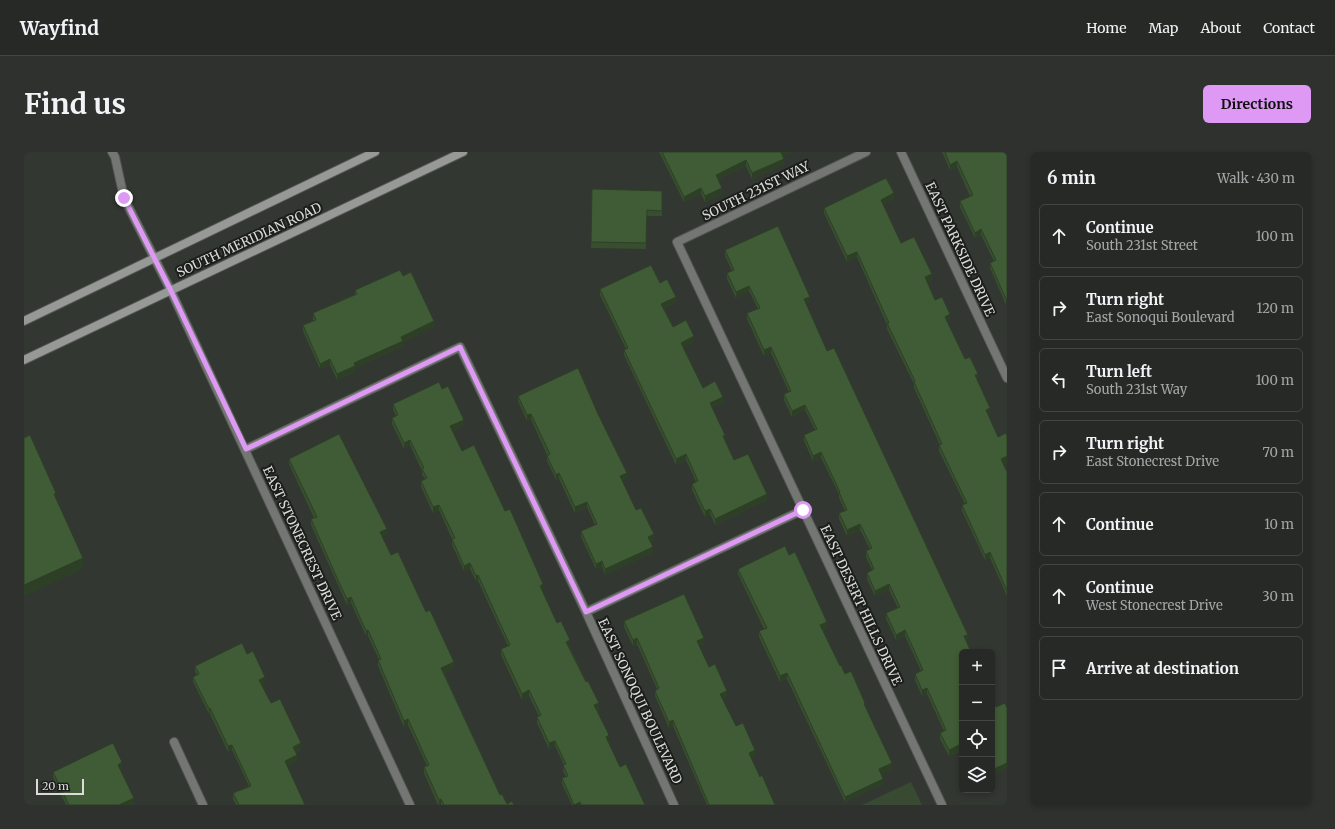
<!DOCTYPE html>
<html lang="en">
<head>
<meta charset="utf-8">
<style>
	:root { --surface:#262926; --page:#2e312e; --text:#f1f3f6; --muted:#a4a6a7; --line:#424543; --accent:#dd99f3 }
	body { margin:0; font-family:Merriweather,serif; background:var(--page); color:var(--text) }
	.controls { position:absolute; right:12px; bottom:12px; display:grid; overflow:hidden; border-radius:6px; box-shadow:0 2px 6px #0003 }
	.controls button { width:36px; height:36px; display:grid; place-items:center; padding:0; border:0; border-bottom:1px solid var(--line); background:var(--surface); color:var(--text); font:20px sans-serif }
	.scale { position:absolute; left:12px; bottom:10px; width:48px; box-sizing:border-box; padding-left:4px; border:2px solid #dadcd9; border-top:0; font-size:11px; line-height:14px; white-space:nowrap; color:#dadcd9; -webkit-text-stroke:3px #1c1e1b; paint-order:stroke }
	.stop { position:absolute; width:12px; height:12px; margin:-9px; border:3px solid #dd99f3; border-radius:50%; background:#fff }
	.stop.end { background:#dd99f3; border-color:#fff; box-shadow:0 1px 4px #0008 }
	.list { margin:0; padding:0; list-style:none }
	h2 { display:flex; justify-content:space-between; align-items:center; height:52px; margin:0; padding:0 16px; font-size:17px }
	h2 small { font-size:13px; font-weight:400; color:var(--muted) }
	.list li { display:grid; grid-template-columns:26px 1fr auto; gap:12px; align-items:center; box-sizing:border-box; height:64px; margin:0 8px 8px; padding:0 8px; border:1px solid var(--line); border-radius:6px }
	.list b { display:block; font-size:15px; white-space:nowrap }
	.list p { margin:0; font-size:13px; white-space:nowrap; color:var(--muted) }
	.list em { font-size:13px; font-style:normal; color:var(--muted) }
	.icon { flex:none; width:22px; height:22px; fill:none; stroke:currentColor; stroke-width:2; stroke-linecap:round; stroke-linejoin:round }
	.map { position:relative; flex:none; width:983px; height:653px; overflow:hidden; border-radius:6px }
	header { display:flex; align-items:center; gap:24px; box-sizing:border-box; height:56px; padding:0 20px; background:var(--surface); border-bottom:1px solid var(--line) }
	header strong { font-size:19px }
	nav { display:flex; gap:22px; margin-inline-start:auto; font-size:14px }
	.intro { display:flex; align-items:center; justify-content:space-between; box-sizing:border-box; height:96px; padding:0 24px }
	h1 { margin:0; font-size:28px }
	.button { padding:10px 18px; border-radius:6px; background:var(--accent); color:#111; font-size:14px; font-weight:700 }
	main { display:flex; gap:24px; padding:0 24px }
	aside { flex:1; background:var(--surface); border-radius:6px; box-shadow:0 2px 6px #0003 }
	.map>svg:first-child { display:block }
</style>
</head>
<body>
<header>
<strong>Wayfind</strong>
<nav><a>Home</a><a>Map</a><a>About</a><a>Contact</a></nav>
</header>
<div class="intro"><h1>Find us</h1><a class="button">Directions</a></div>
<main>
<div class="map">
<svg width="983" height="653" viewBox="0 0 983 653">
	<rect width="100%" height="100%" fill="#333732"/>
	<path fill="#384a32" d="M887,630L898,653H838Z"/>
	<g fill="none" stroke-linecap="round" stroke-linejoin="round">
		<g stroke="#515550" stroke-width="10">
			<path id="street" d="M88,0L91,5L100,46L147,139L386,653
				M842,0L653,90L918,653
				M877,0L983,226
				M222,297L436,195L562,460L650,653
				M562,460L779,358
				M150,590L179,653"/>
		</g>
		<g stroke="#515550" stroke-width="10">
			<path id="secondary" d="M0,169L351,0
				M0,208L439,0"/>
		</g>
		<use href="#street" stroke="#747673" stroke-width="8"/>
		<use href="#secondary" stroke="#969995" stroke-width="8"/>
	</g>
	<path fill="#374f2e" d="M635,0H768L759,4L760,12L728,27L722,14L694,27L698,42L681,50L677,42L660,50Z
		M918,0H983L982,153L966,116V111L970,109L957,83L951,86L936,55V49L946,44L933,15L926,18Z
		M568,37L638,39V64H623L622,97L567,96Z
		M870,47L859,52L877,91L908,128L903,130L911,148L926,168L923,169L941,207L954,227L953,228L966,262L964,263L974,285L983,284V310L979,312L983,320V444L966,406L961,408L938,359V353L941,352L915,299V293H916L890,236V232L863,177V173L833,105L823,110L800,61V56Z
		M701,98L786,150L782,152L803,199L944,489H942L938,500V600L937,598L925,604L916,587V581L920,579L903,542L898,544L891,528V522L897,519L881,484L872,488L862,467V461L874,456L865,438L851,444L843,427V421L848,418L842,405V399L846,397L836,378L823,384L815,367V361L821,359L815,346V342L797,306L789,309L780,289V283L791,278L781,258L768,265L760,248V242L765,240L747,201L740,204L723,167V161L734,157L725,139L712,146L703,127V121L708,119L701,104Z
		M379,124L410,175L379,190V194L331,216V220L313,228L306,213L296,217L279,179V173L289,169V161L331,142V138Z
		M636,131L652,150L640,156L649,175L670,190L659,195L679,236L699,251L688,256L701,288L710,308L743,348L691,373L686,362L681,365L668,338V332L672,330L662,308L652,313L600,203V198L602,197L576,143V137Z
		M418,237L440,273L428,279L438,299L481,359L519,438H518L533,471L546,494H545L575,556L573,557L585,589H584L596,615L621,653H548L538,632V626L542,625L539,619L540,613L531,594L525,597L513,571V565L515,564L505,544L498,548L477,503V497L484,494L454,429H452L446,417L440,419L428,393V387L415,358L409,361L397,335V329L401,327L398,323V319L386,293L380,297L368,272V266L372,264L369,257V252Z
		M494,244L603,326L598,328L612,358L630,388L626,390L629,400L581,423L578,414L572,417L557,385V379L571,373L563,355L551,361L535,327L532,328L523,309V303L507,267L503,269L494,249Z
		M265,307L363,382L358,384L367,403L402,460L430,516L420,521L476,643L483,652L490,653H417V652L414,653L400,621V615L403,614L384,573L380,575L354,514V508H355L344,484H342L327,451L323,453L287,373V367L290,366L265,312Z
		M765,403L803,476L799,478L816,514L841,555L868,617L857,622L859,632L821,650L763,527L756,530L735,485V479L740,477L714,422V417Z
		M600,469L680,492L675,494L685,515L703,544L698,546L712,574L731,604L727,605L736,625L751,653H683L649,574L645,576L631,544V539L633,537L613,492L609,494L600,475Z
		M223,502L241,531L238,533L247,551L277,597L271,600L273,609L263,614L281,653H212L209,647V641L225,634L208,598L204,600L186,562H185L169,530V525L173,523L171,520V514Z
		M98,616L96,617L110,652L107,653H42L29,625V620Z"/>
	<path fill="#2d4026" d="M757,0H768L757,5Z
		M760,7V12L728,27V21Z
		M722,8V14L692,28V23Z
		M933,9V15L926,18V13Z
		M677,36V42L660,50V45Z
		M698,36V42L681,50V44Z
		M870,41V47L857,53V48Z
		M957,77V83L951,86V81Z
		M833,100V105L823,110V104Z
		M908,122V128L901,131V125Z
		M725,134V139L712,146V140Z
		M652,145V150L637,157V152Z
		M786,145V150L780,153V147Z
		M926,162V168L921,171V165Z
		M410,169V175L379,190V194L331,216V220L313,228V222L330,211L377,185Z
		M670,184V190L657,196V191Z
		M747,195V201L740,204V198Z
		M306,207V213L296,217V212Z
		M954,222V227L951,229V223Z
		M699,245V251L686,257V251Z
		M781,253V258L768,265V259Z
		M966,256V262L962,264V258Z
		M507,262V267L503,269V263Z
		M440,268V273L426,280V274Z
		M386,288V293L380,297V291Z
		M797,300V306L789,309V304Z
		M662,302V308L652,313V307Z
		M983,304V310L977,313V307Z
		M535,321V327L532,328V323Z
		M603,321V326L596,329V324Z
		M32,341V352L30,342Z
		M743,342V348L691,373V367Z
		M563,350V355L551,361V355Z
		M415,353V358L409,361V355Z
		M686,357V362L681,365V359Z
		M836,372V378L823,384V378Z
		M363,377V382L356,385V380Z
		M630,382V388L624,391V385Z
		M629,395V400L581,423V417Z
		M966,400V406L961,408V403Z
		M59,406V417L0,444V433Z
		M578,409V414L572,417V412Z
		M446,411V417L440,419V414Z
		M454,423V429H452V424Z
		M519,432V438L516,439V434Z
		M865,432V438L851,444V439Z
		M327,445V451L323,453V447Z
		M803,470V476L796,479V473Z
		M344,478V484H342V479Z
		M881,478V484L872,488V483Z
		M944,483V489L940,490V484Z
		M613,486V492L609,494V488Z
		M680,486V492L673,495V489Z
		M546,488V494L542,496V490Z
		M430,510V516L417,522V516Z
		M763,521V527L756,530V524Z
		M241,525V531L235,534V528Z
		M903,536V542L898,544V538Z
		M505,538V544L498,548V542Z
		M703,539V544L696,547V542Z
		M575,551V556L570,558V553Z
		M186,556V562H185V557Z
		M384,567V573L380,575V569Z
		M649,568V574L645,576V570Z
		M585,583V589L582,590V585Z
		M531,589V594L525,597V591Z
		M277,591V597L269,601V595Z
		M937,592V598L925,604V598Z
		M208,593V598L204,600V594Z
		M731,598V604L725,606V601Z
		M273,603V609L261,615V609Z
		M98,610V616L94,618V613Z
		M868,611V617L855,623V617Z
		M983,611V616L968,624V618Z
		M859,627V632L821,650V645Z
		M110,646V652L107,653H95Z
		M417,647V652L415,653V648Z
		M556,650V653H550Z"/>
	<path fill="#405c36" stroke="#2d4026" d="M638,0H757L760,7L728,21L722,8L692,23L698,36L681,44L677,36L660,45Z
		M921,0H983V147H982L966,111L972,108L957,77L951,81L936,49L949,43L933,9L926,13Z
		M862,26L870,41L857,48L877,91L890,85L908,122L901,125L911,148L918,145L926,162L921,165L941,207L946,205L954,222L951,223L966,256L962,258L974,285L982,281L983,284V304L977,307L983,320V439L966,400L961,403L938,353L943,351L915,293L918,292L890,230L891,229L863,171H865L833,100L823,104L800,56Z
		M568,37L638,39V59L623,58L622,91L567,90Z
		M754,74L786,145L780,147L803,199L810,196L944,483L940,484L947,500H938V594L937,592L925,598L916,581L922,578L903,536L898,538L891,522L899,518L881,478L872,483L862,461L876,455L865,432L851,439L843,421L850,417L842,399L848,396L836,372L823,378L815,361L823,358L815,340H816L797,300L789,304L780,283L793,277L781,253L768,259L760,242L767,239L747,195L740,198L723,161L736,156L725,134L712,140L703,121L710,118L701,98Z
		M627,113L636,131L643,127L652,145L637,152L649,175L662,168L670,184L657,191L679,236L691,229L699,245L686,251L701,283L699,284L710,308L724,302L743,342L691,367L686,357L681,359L668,332L674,329L662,302L652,307L600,198L604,196L576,137Z
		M376,118L379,124L387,120L410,169L377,185L379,189L330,211L331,214L313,222L306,207L296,212L279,173L292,168L289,161L333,142L331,138Z
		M554,216L574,262L603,321L596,324L612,358L617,356L630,382L624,385L629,395L581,417L578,409L572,412L557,379L573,372L563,350L551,355L535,321L532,323L523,304L526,302L507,262L503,263L494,244Z
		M415,230L418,237L424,234L440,268L426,274L438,299L450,293L481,359L486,357L519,432L516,434L533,471L537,469L546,488L542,490L562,530L564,529L575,551L570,553L585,583L582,585L596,615L602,612L621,653H557L556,650L550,653L538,626L544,624L539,613L542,612L531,589L525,591L513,565L517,563L505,538L498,542L477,497L486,493L454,423L452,424L446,411L440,414L428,387L431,386L415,353L409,355L397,329L403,326L398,317L400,316L386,288L380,291L368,266L374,263L369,252Z
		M315,282L363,377L356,380L367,403L374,400L402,460L406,458L430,510L417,516L476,643L478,642L483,652L488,649L490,653H420L417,647L415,648L400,615L405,613L384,567L380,569L354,508L357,507L344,478L342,479L327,445L323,447L314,428L287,367L293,365L265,307Z
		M6,283L32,341L30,342L59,406L0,433V286Z
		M761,394L765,403L771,400L803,470L796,473L816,514L817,513L821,522L827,519L841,551L840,552L868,611L855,617L859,627L821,645L763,521L756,524L735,479L743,476L714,417Z
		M660,442L680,486L673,489L685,515L691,512L703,539L696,542L712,574L719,571L731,598L725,601L736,625L738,623L751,653H685L649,568L645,570L631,539L635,536L613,486L609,488L600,469Z
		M218,491L223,502L229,499L241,525L235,528L247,551L256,547L277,591L269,595L273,603L261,609L281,653H215L209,641L227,634L208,593L204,594L186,556L185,557L169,525L175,522L171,514Z
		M968,546L972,555L981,551L983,556V611L968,618Z
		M89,591L98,610L94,613L110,646L95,653H45L29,620Z"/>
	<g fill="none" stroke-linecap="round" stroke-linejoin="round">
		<path stroke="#dd99f3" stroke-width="5" d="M100,46L147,139L222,297L436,195L562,460L779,358"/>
	</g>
	<g text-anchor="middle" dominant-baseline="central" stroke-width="4" stroke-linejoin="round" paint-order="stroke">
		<g font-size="13" fill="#dadcd9" stroke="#1c1e1b">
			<text transform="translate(732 39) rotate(-26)">SOUTH 231ST WAY</text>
			<text transform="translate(225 88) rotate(-25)">SOUTH MERIDIAN ROAD</text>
			<text transform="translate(936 97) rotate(65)">EAST PARKSIDE DRIVE</text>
			<text transform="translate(278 391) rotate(65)">EAST STONECREST DRIVE</text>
			<text transform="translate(837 453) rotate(65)">EAST DESERT HILLS DRIVE</text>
			<text transform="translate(616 549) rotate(65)">EAST SONOQUI BOULEVARD</text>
		</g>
	</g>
</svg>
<div class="controls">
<button>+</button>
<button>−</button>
<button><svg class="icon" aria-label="locate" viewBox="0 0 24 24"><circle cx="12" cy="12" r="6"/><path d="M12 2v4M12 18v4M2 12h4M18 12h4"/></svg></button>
<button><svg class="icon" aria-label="layers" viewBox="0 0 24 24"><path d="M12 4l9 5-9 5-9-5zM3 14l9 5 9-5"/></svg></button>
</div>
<div class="scale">20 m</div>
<div class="stop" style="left:779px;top:358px"></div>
<div class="stop end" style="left:100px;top:46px"></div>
</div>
<aside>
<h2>6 min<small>Walk · 430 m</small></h2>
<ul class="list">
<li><svg class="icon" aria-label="ahead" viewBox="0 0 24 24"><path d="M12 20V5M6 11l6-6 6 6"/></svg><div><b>Continue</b><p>South 231st Street</p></div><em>100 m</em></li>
<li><svg class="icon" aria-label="right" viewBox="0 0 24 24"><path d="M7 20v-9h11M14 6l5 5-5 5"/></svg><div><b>Turn right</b><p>East Sonoqui Boulevard</p></div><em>120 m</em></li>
<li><svg class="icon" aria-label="left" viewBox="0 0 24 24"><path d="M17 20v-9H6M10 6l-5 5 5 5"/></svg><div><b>Turn left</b><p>South 231st Way</p></div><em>100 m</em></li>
<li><svg class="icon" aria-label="right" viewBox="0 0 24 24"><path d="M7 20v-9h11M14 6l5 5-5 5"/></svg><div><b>Turn right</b><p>East Stonecrest Drive</p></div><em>70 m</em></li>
<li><svg class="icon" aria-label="ahead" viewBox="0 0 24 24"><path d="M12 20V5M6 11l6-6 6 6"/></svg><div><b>Continue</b></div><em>10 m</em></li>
<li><svg class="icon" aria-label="ahead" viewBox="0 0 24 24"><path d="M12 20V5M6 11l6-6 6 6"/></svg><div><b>Continue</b><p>West Stonecrest Drive</p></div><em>30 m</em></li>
<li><svg class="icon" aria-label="arrive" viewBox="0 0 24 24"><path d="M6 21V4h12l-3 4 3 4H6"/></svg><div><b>Arrive at destination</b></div></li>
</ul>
</aside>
</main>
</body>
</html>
